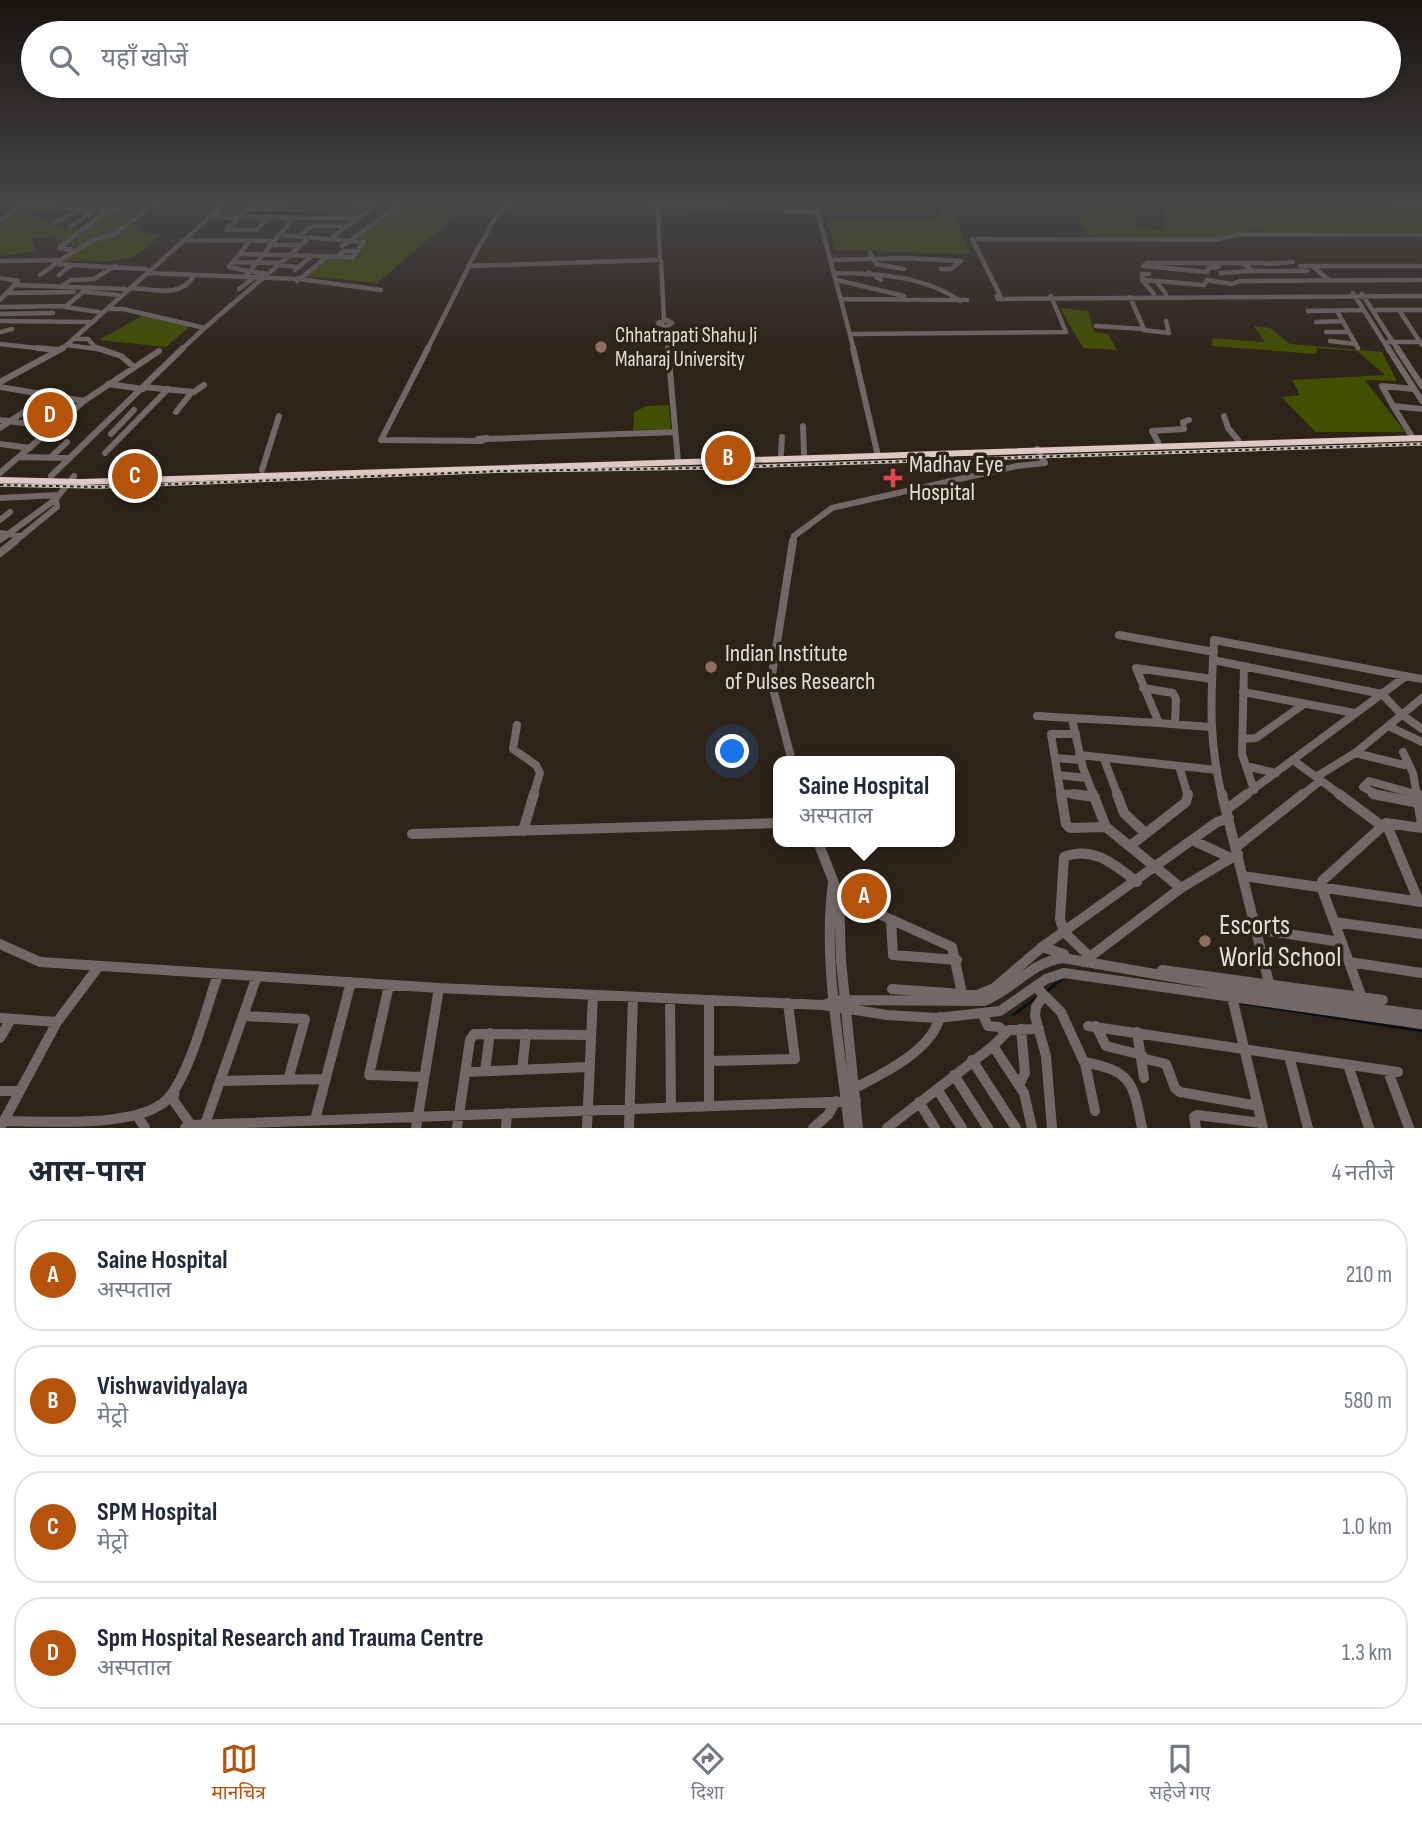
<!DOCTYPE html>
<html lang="hi">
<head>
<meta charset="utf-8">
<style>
	:root { --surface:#fff; --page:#f6f6f7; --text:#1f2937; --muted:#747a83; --line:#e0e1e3; --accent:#b45309 }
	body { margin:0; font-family:"Sofia Sans Condensed","Noto Sans Devanagari",sans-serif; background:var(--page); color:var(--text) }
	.you { position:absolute; left:733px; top:752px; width:24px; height:24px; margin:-18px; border:5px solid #fff; border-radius:50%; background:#1a73e8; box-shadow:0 0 0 10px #1a73e833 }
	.badge { display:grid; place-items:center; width:46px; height:46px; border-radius:50%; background:var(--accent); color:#fff; font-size:23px; font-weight:700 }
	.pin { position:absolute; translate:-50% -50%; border:4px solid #fff; box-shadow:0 2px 7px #0006 }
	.popup { position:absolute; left:773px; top:756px; width:182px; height:91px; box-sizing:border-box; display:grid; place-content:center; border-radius:14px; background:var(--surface); filter:drop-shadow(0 2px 5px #0005); font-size:23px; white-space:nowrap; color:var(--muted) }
	.popup b { font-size:26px; color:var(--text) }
	.popup::after { content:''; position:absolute; left:50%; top:100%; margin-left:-14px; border:14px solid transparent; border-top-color:var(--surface) }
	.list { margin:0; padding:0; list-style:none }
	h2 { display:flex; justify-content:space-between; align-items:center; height:91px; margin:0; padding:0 28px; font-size:30px }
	h2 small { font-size:23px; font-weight:400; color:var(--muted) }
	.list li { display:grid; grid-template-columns:46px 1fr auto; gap:21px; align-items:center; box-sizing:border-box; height:112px; margin:0 14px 14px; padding:0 14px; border:2px solid var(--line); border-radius:28px }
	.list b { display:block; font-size:26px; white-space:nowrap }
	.list p { margin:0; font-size:23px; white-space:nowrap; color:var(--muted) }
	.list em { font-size:23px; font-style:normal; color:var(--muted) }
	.icon { flex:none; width:38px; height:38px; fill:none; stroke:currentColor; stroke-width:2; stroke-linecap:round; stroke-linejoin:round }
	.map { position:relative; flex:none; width:1422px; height:1128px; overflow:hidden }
	.search { position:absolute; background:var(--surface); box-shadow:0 2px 5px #0004; left:21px; right:21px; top:21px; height:77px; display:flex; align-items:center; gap:18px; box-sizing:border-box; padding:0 24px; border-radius:38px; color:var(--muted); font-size:26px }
	.sheet { height:595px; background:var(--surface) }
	nav { display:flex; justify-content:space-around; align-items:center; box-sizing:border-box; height:98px; border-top:2px solid var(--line); background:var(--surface); font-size:19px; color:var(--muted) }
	nav a { display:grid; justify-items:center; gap:4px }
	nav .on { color:var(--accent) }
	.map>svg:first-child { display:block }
</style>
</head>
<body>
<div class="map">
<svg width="1422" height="1128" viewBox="0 0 1422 1128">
	<rect width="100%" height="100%" fill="#2d2318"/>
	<path fill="#414f00" d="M119,202L139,203L133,214L139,216L129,224L141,225L136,231L159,235C134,270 102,259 64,261L79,247L57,244V236L31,239L36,251L3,256L0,253V225L20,209H41L33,216L64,228L83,229Z
		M406,202H472L377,283L305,276L330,258L357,257L367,240L355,238Z
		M1024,202H1135V228L1165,231L1164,209C1182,201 1200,209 1218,202H1373L1422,206V232L1271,233L1255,229L1212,239L1089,236C1067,199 1069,204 1027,205Z
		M950,204L970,254L835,250L827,220L941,218L939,208Z
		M1060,308L1088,311L1094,332L1108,334L1117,350L1083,348Z
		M142,316L190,326L166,347L99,340Z
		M1254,326L1270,328L1290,344L1382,352L1397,381L1365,380L1405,432H1315L1282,397L1300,395L1292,380L1385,375L1357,351L1317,348L1316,354L1212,346L1213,338L1265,342Z
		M669,405L671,429L633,430L634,412L647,406Z"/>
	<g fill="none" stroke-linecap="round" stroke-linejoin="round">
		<path stroke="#020f15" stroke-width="2.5" d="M1047,991L1062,979
			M1240,1003L1422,1031
			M1013,1015L1036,998"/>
		<path stroke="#726967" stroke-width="4.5" d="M255,202L226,230H257L268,217
			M646,202L658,206L660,257
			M815,202L854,350
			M1383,202L1422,205
			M254,203L290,202
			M656,205L818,212
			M18,207L117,210
			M246,209H325
			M209,217L359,218
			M0,221L24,202
			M54,223L81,209
			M70,227L95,210
			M300,236L311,226H347
			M332,237L377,205H349
			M182,240L273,241
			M269,245H300
			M342,246L403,202
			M74,250L59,248L108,210
			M870,253L876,264L904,269
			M242,254L353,257L364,242L278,235
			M338,257L343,251H358
			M831,260L904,258L961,261L951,269H941
			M0,261L59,260
			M661,261L664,320
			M234,262L281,263
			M470,263L494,220L511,202
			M1265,263H1243L1252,271H1307
			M1266,264L1293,262
			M278,265L298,267
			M468,266L656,260
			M1300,266H1313
			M1219,267L1208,268L1207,272L1143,266L1147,263H1243
			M146,269L54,264L93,240L114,234L158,202
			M295,270L312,256
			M248,271L229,267L250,241
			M248,271L268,274
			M869,272L881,280
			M147,273L299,279L381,290
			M835,273C876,273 925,276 960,301
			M1221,273L1252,271
			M40,275L54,265
			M59,275L70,266
			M245,277L293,218
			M0,278L18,281L0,300
			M837,280L904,296
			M1143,280L1142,274H1149
			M1329,280L1312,266H1422
			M297,281L328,256
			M16,285L125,289
			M62,286L71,280L94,279L115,266
			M131,288C153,289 180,298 193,277
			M239,289L252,279
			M86,292L118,295
			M7,293L74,292
			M1353,293L1389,350
			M1154,294L1142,280L1156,281
			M1166,294L1156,281L1204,285L1207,280L1232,284L1240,281L1422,280
			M1362,294L1398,350
			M1000,295L972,239L1213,240L1241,234L1422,235
			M997,296L998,299L1422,296
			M842,299L967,300
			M0,307L66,306L89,287
			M65,307L99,312
			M107,309H123L205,328
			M1373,310H1422
			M1399,310L1422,345
			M1308,311L1363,310
			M1337,311L1358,348
			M0,314L53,313
			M667,320L672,323L666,327L658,323Z
			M0,321L89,322
			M1316,322L1343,321
			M1096,326L1144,329L1130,297
			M666,327L668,350
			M1143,330L1169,333L1166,321
			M0,332L12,329
			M1326,332H1349
			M850,334L1066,332L1051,296
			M75,339H88L95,347
			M1330,341L1356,344
			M1388,342H1421
			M0,344L55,350
			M67,345L105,350
			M61,350L227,202
			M181,350C222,310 268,276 310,237
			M427,350L469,266"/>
		<path stroke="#726967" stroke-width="6" d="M38,348L57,350
			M97,348L121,356L134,367
			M428,348L381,440L482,441L487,438L478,439
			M668,348L678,462
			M853,348L878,456
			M1388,348L1422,401
			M1397,348L1422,386
			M0,382L63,348
			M108,384L143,389
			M0,387L84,401
			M144,387L194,392L204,385
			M1393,406L1382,386L1414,389
			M176,412L192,392
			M1224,416L1228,428L1238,440
			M0,420L54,427
			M803,426L804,453
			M0,428L49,395
			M111,434L134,410
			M1411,435L1393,406L1422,409
			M487,439L675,432
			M1158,442L1152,431L1184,429L1183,422L1189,420
			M0,444L30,448
			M105,453L168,389
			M781,454L782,437
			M19,457L70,458
			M50,458L67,442
			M262,470L279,416
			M0,473L84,401L159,351
			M51,476L183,348
			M0,498L58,495
			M0,520L10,512
			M0,533L22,536
			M0,540L56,499L74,476
			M13,543L57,507L56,499
			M793,543L794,536L832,508L1017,466L1045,463L1037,449"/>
		<path stroke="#726967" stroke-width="8" d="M0,553L15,541
			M1119,635L1214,652
			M1213,660L1382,694L1401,714L1422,729
			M1244,667L1242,754L1254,790
			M1143,688L1173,693L1176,699L1175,724
			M1243,692L1355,713
			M1422,698L1388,726L1422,742
			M1037,716L1159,723
			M1072,719L1083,768L1094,796
			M517,725L513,749L536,765L540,773L533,796
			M1210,727L1159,723L1136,668L1212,679
			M1242,739L1256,738L1304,704
			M1403,752L1413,773L1417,796
			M1355,753L1388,726
			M1079,755L1217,770
			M1055,758L1080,760
			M1104,759L1118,796
			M1293,760L1342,796
			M792,761L771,681L793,541
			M1179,766L1188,796
			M1246,766L1276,773
			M1058,775L1087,778
			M1316,777L1355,753L1404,765
			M1061,793L1087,796
			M1061,796L1051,734H1076
			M1222,796C1208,739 1211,698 1214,640L1422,679
			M1244,796L1406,676
			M1301,796L1320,781
			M1380,796L1363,787L1369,781L1422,796"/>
		<path stroke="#726967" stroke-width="10" d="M1061,794L1066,824L1070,828L1106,827
			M1073,794L1095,797
			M1117,794L1124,813L1143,831
			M1222,794L1272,995
			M1339,794L1382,826
			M1373,794L1419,803
			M1416,794L1422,796
			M1417,794L1422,824
			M1227,809L1247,794
			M1386,823L1419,902
			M523,831L534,794
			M412,834L778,823
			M1192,840L1231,858
			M818,842L839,896L841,961L858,1128
			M1130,846L1186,802L1188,794
			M1236,847L1303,794
			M1243,876L1422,902
			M833,883C822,960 841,1050 849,1128
			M1181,888L1238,854
			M839,896L952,947L963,998
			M891,921L893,955L957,960
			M1334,922L1422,934
			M1255,929L1341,942
			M0,944L40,962L439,988L823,1005L887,1015L937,1018L1000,1011L1046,979L1064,973L1422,1024
			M1042,947L1064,954
			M1089,956L1064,932L1060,919L1064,857C1093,845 1115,865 1137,882
			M1083,962L1181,888L1106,827L1093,794
			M1349,962L1322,889V881L1386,823L1422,828
			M1162,970L1383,1000
			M389,985L369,1075L424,1077
			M1036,987L1061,1012L1084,1062C1132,1071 1133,1082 1142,1128
			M892,989L977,995L994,988L1042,947L1217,822L1229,818
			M1044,995L1036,1007L1035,1016L1046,1056L1052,1128
			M1232,997L1263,1128
			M670,999L671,1107
			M709,1000V1106
			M1363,1001L1349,962L1422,973
			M824,1005L837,1000L984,1001C1013,990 1031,962 1063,958L1271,994L1422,1015
			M983,1015L988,1026L999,1027L1006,1033
			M243,1016L305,1019L288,1080
			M0,1018L57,1022
			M1088,1026L1398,1072
			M1096,1026L1106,1046L1142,1055
			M1137,1032L1144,1078
			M0,1038L11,1019
			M1289,1056L1308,1128
			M1142,1058L1166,1064L1175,1088L1180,1092L1258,1106
			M972,1060L1016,1128
			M709,1061L795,1059L788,1003
			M1085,1063L1095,1111
			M1348,1065L1369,1128
			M522,1070L526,1034
			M485,1071L490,1033
			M1388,1071L1409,1128
			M465,1072L588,1067
			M954,1075L988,1128
			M221,1081L326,1079
			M1019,1085L1025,1073L1021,1029
			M855,1088C884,1073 931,1051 940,1017
			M175,1089L173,1100L191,1125
			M937,1089L962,1128
			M0,1091H19
			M919,1102L935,1128
			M138,1117L145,1128
			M315,1120L351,982
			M4,1121C46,1121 130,1128 163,1103C188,1083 207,1006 218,974
			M204,1127L257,976
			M0,1128L57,1022L99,966
			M185,1128L191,1125L856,1101
			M416,1128L439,988
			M457,1128L470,1040L474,1034L589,1035
			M506,1128L507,1113
			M587,1128L593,995
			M629,1128L633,997
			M813,1128L828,1115L836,1101
			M887,1128L993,1046
			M1032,1128L1024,1093L993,1046L1009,1030L1039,1029
			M1196,1128L1194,1117L1197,1115L1262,1123"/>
		<path fill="#ddc8c3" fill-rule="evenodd" d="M1422,435V441L81,485L0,483V477L81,479Z"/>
		<g stroke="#c7c1b8" stroke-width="3.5">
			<path id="rail" d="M0,485L100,487L502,471L703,468L1422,444"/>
		</g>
		<use href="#rail" stroke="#2d2318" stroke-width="2" stroke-dasharray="3.5" stroke-linecap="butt"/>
	</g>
	<linearGradient id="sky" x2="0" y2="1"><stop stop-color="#19130d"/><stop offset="0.56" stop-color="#464548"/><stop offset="1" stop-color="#464548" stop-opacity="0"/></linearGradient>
	<rect width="1422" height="360" fill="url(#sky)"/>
	<g fill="#8d6e63" stroke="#2d2318" stroke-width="2.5">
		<circle cx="601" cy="347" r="7"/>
		<circle cx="711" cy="667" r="7"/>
		<circle cx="1205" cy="941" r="7"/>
	</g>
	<path fill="#e0444e" stroke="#2d2318" stroke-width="2.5" d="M889.5 467.5h7v7h7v7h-7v7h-7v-7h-7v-7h7z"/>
	<g text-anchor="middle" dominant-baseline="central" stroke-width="7" stroke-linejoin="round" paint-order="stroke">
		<g font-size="21" fill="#e4ded6" stroke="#2d2318" text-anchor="start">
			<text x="615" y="335">Chhatrapati Shahu Ji<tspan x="615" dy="24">Maharaj University</tspan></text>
		</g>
		<g font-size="24" fill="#e4ded6" stroke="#2d2318" text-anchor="start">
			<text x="909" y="464">Madhav Eye<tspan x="909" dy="28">Hospital</tspan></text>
			<text x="725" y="653">Indian Institute<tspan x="725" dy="28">of Pulses Research</tspan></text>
		</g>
		<g font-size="28" fill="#e4ded6" stroke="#2d2318" text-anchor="start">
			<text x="1219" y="925">Escorts<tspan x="1219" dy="32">World School</tspan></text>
		</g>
	</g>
</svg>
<div class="you"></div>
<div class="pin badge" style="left:864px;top:896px">A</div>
<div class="popup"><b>Saine Hospital</b>अस्पताल</div>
<div class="pin badge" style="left:728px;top:458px">B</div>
<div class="pin badge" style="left:135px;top:476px">C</div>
<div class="pin badge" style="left:50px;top:415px">D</div>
<div class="search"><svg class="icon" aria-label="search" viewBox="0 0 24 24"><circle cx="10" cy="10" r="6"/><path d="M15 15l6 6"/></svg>यहाँ खोजें</div>
</div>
<section class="sheet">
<h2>आस-पास<small>4 नतीजे</small></h2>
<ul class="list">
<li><span class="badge">A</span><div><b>Saine Hospital</b><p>अस्पताल</p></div><em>210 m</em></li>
<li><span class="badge">B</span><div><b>Vishwavidyalaya</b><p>मेट्रो</p></div><em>580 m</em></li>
<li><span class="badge">C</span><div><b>SPM Hospital</b><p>मेट्रो</p></div><em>1.0 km</em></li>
<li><span class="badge">D</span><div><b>Spm Hospital Research and Trauma Centre</b><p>अस्पताल</p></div><em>1.3 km</em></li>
</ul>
</section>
<nav>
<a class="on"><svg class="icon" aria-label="map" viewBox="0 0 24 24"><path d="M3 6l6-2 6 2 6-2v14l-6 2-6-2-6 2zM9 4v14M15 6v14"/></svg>मानचित्र</a>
<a><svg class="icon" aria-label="directions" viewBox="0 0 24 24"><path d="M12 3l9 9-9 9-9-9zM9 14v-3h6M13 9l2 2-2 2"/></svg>दिशा</a>
<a><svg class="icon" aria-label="saved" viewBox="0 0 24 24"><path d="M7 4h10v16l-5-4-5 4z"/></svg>सहेजे गए</a>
</nav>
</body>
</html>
